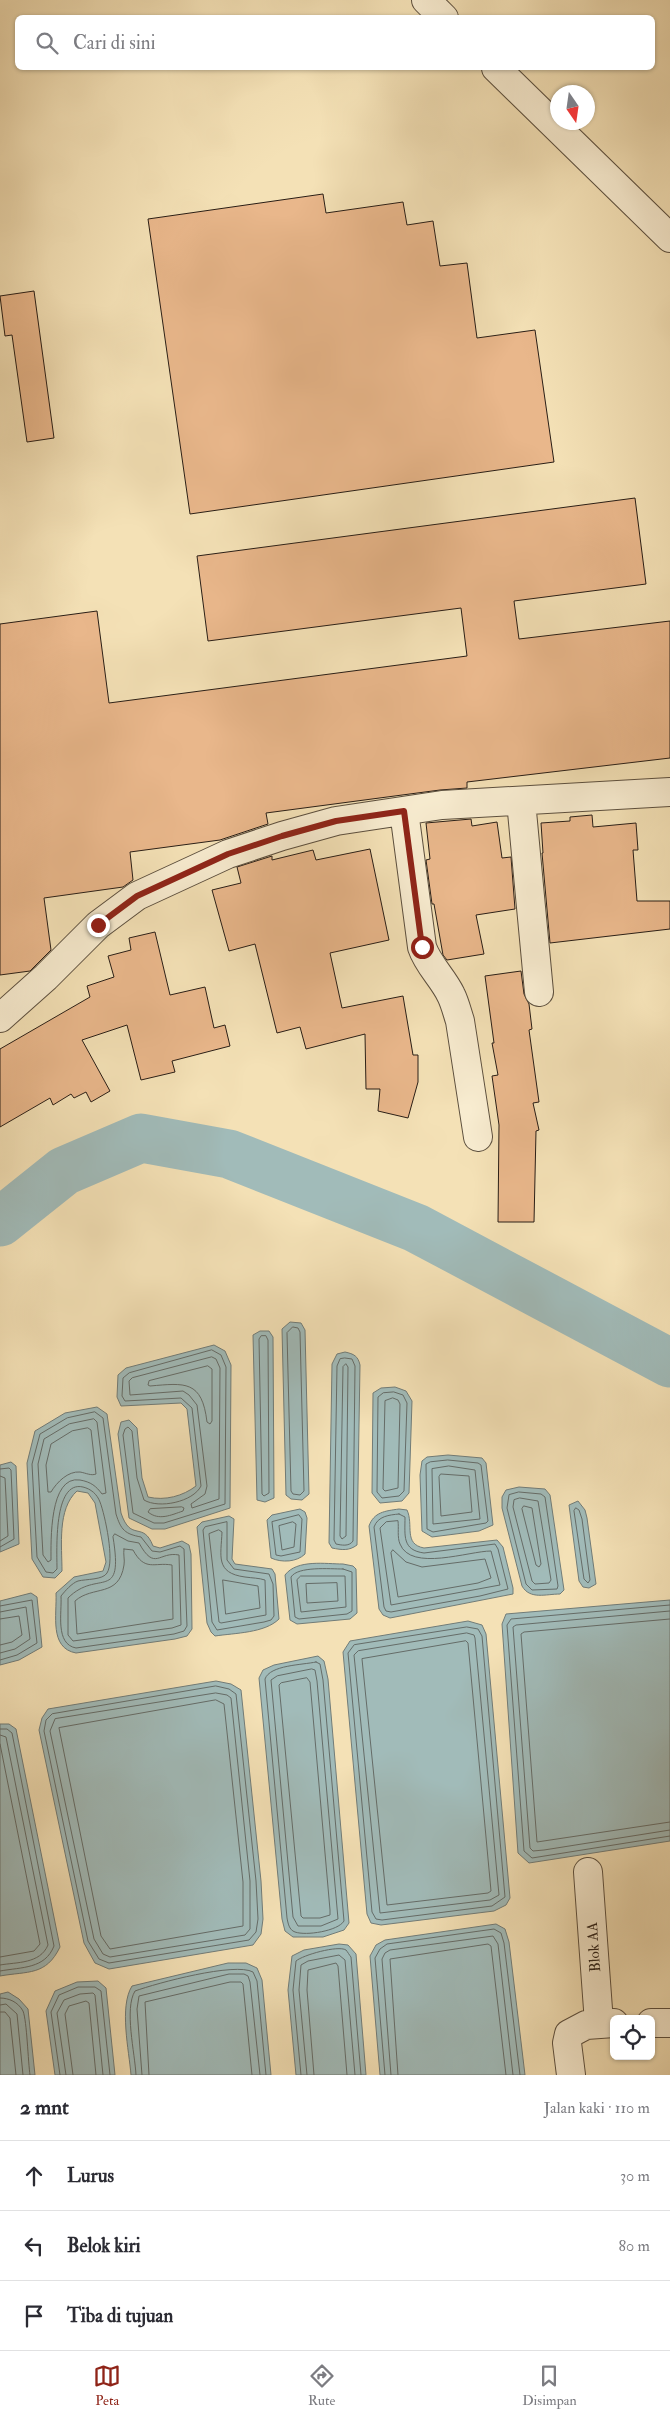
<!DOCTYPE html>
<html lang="id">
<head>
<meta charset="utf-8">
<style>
	:root { --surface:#fff; --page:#f2f2f3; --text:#2b2b33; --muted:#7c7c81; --line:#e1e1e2; --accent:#8f2418 }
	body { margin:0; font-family:"IM FELL Double Pica",serif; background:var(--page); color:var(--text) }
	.controls { position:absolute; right:15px; bottom:15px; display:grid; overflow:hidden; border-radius:8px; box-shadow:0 1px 4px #0004 }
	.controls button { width:45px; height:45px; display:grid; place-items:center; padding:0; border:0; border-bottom:1px solid var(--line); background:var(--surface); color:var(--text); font:25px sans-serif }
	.compass { position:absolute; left:550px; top:85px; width:45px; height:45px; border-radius:50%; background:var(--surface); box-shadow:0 1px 4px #0004; rotate:167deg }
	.stop { position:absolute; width:15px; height:15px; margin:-11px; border:4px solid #8f2418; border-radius:50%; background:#fff }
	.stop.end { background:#8f2418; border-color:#fff; box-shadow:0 1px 5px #0008 }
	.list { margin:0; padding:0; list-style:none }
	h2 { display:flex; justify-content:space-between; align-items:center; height:65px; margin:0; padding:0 20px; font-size:21px }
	h2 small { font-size:16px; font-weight:400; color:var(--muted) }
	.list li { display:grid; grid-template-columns:32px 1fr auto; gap:15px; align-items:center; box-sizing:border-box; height:70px; padding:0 20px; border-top:1px solid var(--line) }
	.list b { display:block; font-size:19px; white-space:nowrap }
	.list em { font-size:16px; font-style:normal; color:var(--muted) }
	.icon { flex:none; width:28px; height:28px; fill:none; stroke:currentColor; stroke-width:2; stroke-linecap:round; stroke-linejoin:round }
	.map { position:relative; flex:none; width:670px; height:2075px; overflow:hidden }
	.search { position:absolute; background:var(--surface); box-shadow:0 1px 4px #0004; left:15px; right:15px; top:15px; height:55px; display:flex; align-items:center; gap:12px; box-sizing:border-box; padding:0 18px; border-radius:8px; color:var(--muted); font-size:19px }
	.sheet { height:275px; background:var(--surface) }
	nav { display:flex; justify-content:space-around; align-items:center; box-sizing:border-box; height:70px; border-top:1px solid var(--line); background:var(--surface); font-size:14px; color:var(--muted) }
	nav a { display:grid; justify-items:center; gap:2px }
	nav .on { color:var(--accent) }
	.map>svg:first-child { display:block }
</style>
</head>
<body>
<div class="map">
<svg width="670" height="2075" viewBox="0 0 670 2075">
	<rect width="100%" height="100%" fill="#f4e1b6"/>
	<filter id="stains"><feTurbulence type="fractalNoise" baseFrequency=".004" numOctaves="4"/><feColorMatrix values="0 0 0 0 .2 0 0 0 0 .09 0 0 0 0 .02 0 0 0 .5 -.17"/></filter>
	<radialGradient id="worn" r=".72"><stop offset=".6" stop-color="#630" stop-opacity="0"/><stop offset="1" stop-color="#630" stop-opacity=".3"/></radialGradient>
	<path fill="#a1bbb9" stroke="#717c78" d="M290,1322L301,1323L305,1330L309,1494L302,1500L291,1499L286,1495L282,1329Z
		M260,1331H269L273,1337L274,1498L265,1502L257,1500L253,1335Z
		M214,1345L225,1351L231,1365L230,1508L165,1529H152L129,1518L118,1434L121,1422L129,1420L137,1428L142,1478L148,1497C165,1501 183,1496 196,1486L187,1409L181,1403L121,1406L117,1397L118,1375L126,1368Z
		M345,1352C354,1354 358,1356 360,1365L357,1545C349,1551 342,1550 332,1548L329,1543L332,1364L337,1354Z
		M395,1387L406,1391L412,1401L409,1493L402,1501L380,1503L372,1493L373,1393L381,1388Z
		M97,1407L107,1414L121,1513C131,1543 143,1520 153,1546L160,1548L182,1541L189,1545L191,1554L192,1629L187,1636L175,1639L76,1653C49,1648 57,1615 56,1593L74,1577L103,1571L106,1562L95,1503L88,1493L77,1491C57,1509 62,1546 62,1571L55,1578L43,1577L32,1559L27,1463L35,1431L65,1413Z
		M448,1455L482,1458L486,1463L493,1525L479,1531L432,1537L422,1531L420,1475L422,1461L427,1457Z
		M11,1462L16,1466L19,1544L0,1552V1465Z
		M519,1487L545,1489L550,1495L564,1590L560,1594C546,1594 530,1600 522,1586L502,1508V1497L506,1490Z
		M578,1501L585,1510L587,1518L596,1584L589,1588L583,1587L579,1581L569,1505Z
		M300,1509L305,1512L307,1518L305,1554C297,1562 282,1563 271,1558L267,1520L272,1515Z
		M399,1509L407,1510C414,1525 403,1544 424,1548L497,1540L503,1547L513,1588V1594L390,1618L383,1615L379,1609L369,1526C374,1512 385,1511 399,1509Z
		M229,1516L234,1519L232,1559L235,1564L272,1569L275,1574L279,1619C265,1633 235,1633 215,1636L211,1632L207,1623L197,1527L202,1522Z
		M343,1564L353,1566L356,1569L357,1613L350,1619L297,1624L290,1620L285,1575C297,1559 326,1564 343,1564Z
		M31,1593L37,1597L42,1647L19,1660L0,1665V1601Z
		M670,1600V1841L529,1863L518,1853L502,1624L506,1614Z
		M468,1621L482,1625L486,1634L510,1898L506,1905L494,1911L381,1925L371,1923L367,1914L343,1652L350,1641Z
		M318,1656L324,1661L328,1679L349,1923L344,1930L323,1937H293L285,1931L282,1919L259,1678L263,1670L274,1665Z
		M216,1681L231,1684L241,1690L261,1881L263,1919L261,1934L253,1945L109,1969L95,1963L84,1943L39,1730L42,1718L48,1709Z
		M0,1724H9L16,1729L60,1947C46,1976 28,1971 0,1976Z
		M496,1924L505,1929L509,1942L525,2075H380L370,1956L376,1945L385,1940Z
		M339,1944L348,1945L356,1954L366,2075H296L288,1990L292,1956L304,1950Z
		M228,1963H246L257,1968L262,1980L271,2075H131C129,2050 119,2007 132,1986Z
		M98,1981L106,1988L115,2075H55L46,2011L55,1991L77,1982Z
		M8,1992L19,1999L28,2009L35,2075H0V1994Z"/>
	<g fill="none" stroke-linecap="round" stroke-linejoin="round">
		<path stroke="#656c68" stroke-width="1" d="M293,1327L298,1328L300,1332L304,1491L300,1495L293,1494L291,1491L287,1333Z
			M266,1336L268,1340L269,1493L264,1496L262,1494L259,1339L261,1336Z
			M212,1350L221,1355L226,1367L225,1504L164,1523H154L133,1513L123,1435L125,1429L128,1427L132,1431L137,1478L144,1500C159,1509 193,1502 201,1486L192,1408L181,1398L125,1401L122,1396L123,1378L129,1373Z
			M212,1357L216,1359L220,1368L219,1499L192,1508L191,1504L205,1494L207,1486L197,1405L189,1395L183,1391L130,1395L129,1381L132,1378Z
			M345,1358L352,1359L355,1366L353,1541C349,1547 341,1545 336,1544L334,1540L337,1366L340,1359Z
			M346,1364L348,1367L346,1536L342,1539L340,1536L343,1367Z
			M208,1366L212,1369V1421L210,1424L207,1422C202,1380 185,1383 150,1386L148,1385L149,1381Z
			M394,1392L403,1395L407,1403L404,1491L399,1496L382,1498L377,1492L378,1397L383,1393Z
			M393,1398L398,1400L400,1404L398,1488L385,1491L383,1489L385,1401Z
			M95,1412L103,1418L116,1514C121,1530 125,1534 141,1537L152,1551L160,1552L180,1546L184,1549L187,1626L184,1631L174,1634L76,1648C55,1644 62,1613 61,1596C65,1591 72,1583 78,1581C86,1579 103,1580 107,1573C115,1561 105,1515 100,1502C97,1494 91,1489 83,1487C53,1480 57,1551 57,1569L53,1573L46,1572L37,1557L32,1464L40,1434L67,1418Z
			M94,1419L97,1422L106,1493L102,1494C96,1486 91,1482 80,1480C49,1475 51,1542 51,1560L48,1562L43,1555L38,1464L44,1439L69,1424Z
			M88,1428L91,1430L96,1474C91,1476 86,1473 80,1472C68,1471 57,1482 51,1492H48L46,1465L51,1444L72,1431Z
			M448,1460L478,1463L481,1465L488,1521L486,1523L433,1532L427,1529L426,1464L430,1462Z
			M449,1466L475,1470L480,1519L433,1524L432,1469Z
			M0,1469L9,1468L11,1470L14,1539L0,1547
			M441,1474L469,1476L472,1512L441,1516L439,1477Z
			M0,1476L5,1478L8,1536L0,1541
			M519,1492L541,1494L545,1497L558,1586L557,1589L532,1590L526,1584L507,1508L509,1495Z
			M520,1498L538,1501L551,1580L549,1583L535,1584L532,1581L513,1507L514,1500Z
			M524,1506L532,1508L541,1564L539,1567L536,1565L522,1509Z
			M182,1507L184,1508L183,1511C171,1515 159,1521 148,1512L150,1509Z
			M576,1508L579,1510L582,1519L590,1580L588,1583L584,1579L574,1511Z
			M399,1514L405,1517C405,1536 402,1550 424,1553L495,1544L498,1549L508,1589L480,1596L391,1612L386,1611L384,1607L374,1527C378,1516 389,1515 399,1514Z
			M299,1515L302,1519L300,1552L281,1556L276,1555L272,1522Z
			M398,1521C399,1528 397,1537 400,1544C411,1572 469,1551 491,1551L500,1585L391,1605L380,1528L386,1522Z
			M227,1522V1560L234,1569L269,1574L273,1584L274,1616L271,1620L264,1622L217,1630L212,1622L203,1530L205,1527Z
			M293,1522L296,1524L294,1547L282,1550L279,1526Z
			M219,1530L222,1532C221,1556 215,1573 245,1577C252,1578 259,1578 265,1580L266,1615L221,1623L219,1622L209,1534Z
			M115,1534L128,1541L139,1543C155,1572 159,1551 179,1555L181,1625L172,1628L73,1641L68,1635V1598C98,1568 124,1604 113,1537Z
			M124,1549L133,1550C145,1572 154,1562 172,1565L173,1619L77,1634L75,1601C93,1585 119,1598 124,1565C125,1560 123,1554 124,1549Z
			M393,1550L406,1562L422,1567L485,1559L491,1578L478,1583L398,1597L391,1553Z
			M343,1569L352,1572V1611L347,1614L299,1619L295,1617L291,1577C298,1566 330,1569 343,1569Z
			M301,1576H345L346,1607L301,1612L297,1580Z
			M223,1580L258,1586L260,1608L226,1614Z
			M337,1583L338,1601L307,1603L306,1584Z
			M670,1605L511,1619L507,1625L524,1851L532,1858L670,1836
			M0,1606L32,1600L37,1643L17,1655L0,1660
			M670,1611L516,1625L513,1627L530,1848L533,1851L544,1850L670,1830
			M0,1612L26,1607L30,1639L15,1649L0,1653
			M0,1619L19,1616L22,1635L12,1642L0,1645
			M670,1619L524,1632L521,1634L537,1842L670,1822
			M467,1627L478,1629L482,1636L505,1897L492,1906L382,1920L376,1919L372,1912L348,1653L354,1645Z
			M467,1633L474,1635L475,1638L499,1895L490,1900L380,1913L354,1655L358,1651Z
			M466,1641L468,1643L491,1891L488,1893L387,1905L362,1659Z
			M316,1662L320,1664L323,1680L344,1921C338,1931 306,1936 295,1932C289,1930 288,1923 287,1918L265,1679C270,1665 302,1665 316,1662Z
			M312,1669L315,1670L317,1681L338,1919L321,1926H298L293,1917L271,1680L277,1676Z
			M307,1678L310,1682L330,1910V1915L320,1918H303L301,1916L279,1685L281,1683Z
			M216,1686L229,1689L236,1694L256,1881L258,1919L256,1932L249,1940L109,1963L99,1959L88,1941L44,1731L46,1720L52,1714Z
			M216,1693L227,1695L231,1698L250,1881V1929L245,1935L110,1957L103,1954L94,1939L50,1731L55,1719Z
			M216,1700L224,1704L243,1882V1926L110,1949L101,1936L59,1728Z
			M0,1729H7L12,1733L54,1946C45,1969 22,1967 0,1971
			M0,1735L6,1737L48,1945C40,1964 17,1962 0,1965
			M0,1744L40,1944L34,1951L0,1957
			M0,1998C9,1998 18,2002 23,2011C27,2021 28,2062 30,2075
			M0,2005L6,2004L17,2014L23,2075
			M0,2012H5L10,2018L16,2075
			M60,2075L51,2012L59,1995L78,1987H95L101,1991L110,2075
			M66,2075L57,2013L64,2000L80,1994L93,1993L95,1995L103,2075
			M73,2075L65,2014L69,2006L86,2001L89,2003L96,2075
			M136,2075C135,2053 124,2009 135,1991C157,1983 235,1962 253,1972L257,1981L266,2075
			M142,2075L137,2009L139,1996L229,1974H244L248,1976L250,1982L260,2075
			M149,2075L145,2002L230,1982H241L243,1984L252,2075
			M301,2075L293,1990L296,1961C303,1955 338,1945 346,1950C347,1951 350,1956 351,1957L361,2075
			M307,2075L299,1990L301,1965L308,1961L339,1955L345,1960L355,2075
			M314,2075L307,1990L308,1970L336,1963L338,1966L347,2075
			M385,2075L375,1958L380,1949L387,1944L494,1929L501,1933L504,1943L520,2075
			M391,2075L382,1959L385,1953L390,1950L493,1936L498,1944L513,2075
			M398,2075L390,1959L488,1944L491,1946L506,2075"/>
		<path stroke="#a1bbb9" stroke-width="49" d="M0,1222L64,1171L141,1138L229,1154L416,1228L670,1363"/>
	</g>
	<path fill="#e9b78b" stroke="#291e16" d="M323,194L326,213L403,202L407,225L433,221L440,266L467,263L477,338L535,330L554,462L190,514L148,219Z
		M34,291L54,438L27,442L12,335L5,336L0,296Z
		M635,498L646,584L514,601L519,639L670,621V758L467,782V788L440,790L266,813L268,824L220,840L130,852L133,880L123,887L44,898L51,950L30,971L0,975V624L97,611L109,703L467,656L461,608L208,641L197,556Z
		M592,815L593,827L636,823L638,850H633L637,901H670V929L550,943L542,853H543L541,823L570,821V817Z
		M471,819L472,826L497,822L502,858L511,857L515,909L476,915L484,954L447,960L443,955L434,904H432L426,860L430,859L426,823Z
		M370,849L389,940L330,953L342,1008L403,996L413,1055H418V1082L408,1118L378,1111L380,1089H366L365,1034L306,1049L300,1027L277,1033L255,944L229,951L212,890L241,883L237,867L272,856V860L313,850L316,860Z
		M155,932L170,995L205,987L214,1028L225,1025L230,1046L172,1061L175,1072L141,1080L127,1025L82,1040L110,1091L91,1102L86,1092L74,1098L71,1094L53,1105L50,1098L0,1127V1049L90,997L87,986L114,977L108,956L131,950L129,938Z
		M521,971L524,994L529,1004L532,1029L529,1030L539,1102L533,1103L539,1130L536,1131L534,1222H498L499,1125L492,1076L498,1075L492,1043H494L485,976Z"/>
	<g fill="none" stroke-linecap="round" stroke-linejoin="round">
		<g stroke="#5c4f3e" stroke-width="30">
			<path id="street" d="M426,0L444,18
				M496,68L670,238
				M521,801L539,992
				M404,811L422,947C428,965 443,978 451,995C455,1003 457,1012 460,1021L478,1137
				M0,1018L46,977L98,925L137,896L228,854L282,836L336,821L442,805L670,792
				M588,1872L599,2023
				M651,2023H670
				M571,2075L567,2043L569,2034L586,2025L614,2023"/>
		</g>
		<use href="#street" stroke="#f8ecd0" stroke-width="28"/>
	</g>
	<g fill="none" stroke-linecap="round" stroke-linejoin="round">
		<path stroke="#8f2418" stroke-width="6" d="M98,925L137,896L228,854L282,836L336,821L404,811L422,947"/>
	</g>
	<g text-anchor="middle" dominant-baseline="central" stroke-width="4" stroke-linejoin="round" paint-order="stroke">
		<g font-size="15" fill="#291e16" stroke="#f8ecd0">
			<text transform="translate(594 1947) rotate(-94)">Blok AA</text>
		</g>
	</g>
	<rect width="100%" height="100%" filter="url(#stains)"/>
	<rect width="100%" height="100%" fill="url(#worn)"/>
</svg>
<div class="controls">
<button><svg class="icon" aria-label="locate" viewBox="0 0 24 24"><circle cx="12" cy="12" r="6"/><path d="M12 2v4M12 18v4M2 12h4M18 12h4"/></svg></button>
</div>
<svg class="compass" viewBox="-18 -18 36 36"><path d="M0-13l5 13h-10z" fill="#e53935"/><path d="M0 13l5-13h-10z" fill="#7c7c81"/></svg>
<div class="stop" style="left:422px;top:947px"></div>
<div class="stop end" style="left:98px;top:925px"></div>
<div class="search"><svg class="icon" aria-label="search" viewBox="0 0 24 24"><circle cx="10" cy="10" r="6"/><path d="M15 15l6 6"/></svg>Cari di sini</div>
</div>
<section class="sheet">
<h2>2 mnt<small>Jalan kaki · 110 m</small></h2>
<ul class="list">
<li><svg class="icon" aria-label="ahead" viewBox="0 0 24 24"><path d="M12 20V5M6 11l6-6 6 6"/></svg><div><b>Lurus</b></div><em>30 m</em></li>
<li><svg class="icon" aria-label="left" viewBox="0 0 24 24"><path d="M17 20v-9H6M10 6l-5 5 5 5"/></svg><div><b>Belok kiri</b></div><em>80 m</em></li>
<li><svg class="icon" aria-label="arrive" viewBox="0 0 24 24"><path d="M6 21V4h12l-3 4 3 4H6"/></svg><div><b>Tiba di tujuan</b></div></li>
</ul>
</section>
<nav>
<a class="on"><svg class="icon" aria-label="map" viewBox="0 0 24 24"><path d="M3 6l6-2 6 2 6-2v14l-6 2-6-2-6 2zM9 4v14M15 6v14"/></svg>Peta</a>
<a><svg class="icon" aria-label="directions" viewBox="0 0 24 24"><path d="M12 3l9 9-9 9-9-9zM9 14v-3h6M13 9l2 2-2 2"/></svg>Rute</a>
<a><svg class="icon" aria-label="saved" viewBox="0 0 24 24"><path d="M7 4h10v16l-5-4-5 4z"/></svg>Disimpan</a>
</nav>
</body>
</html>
